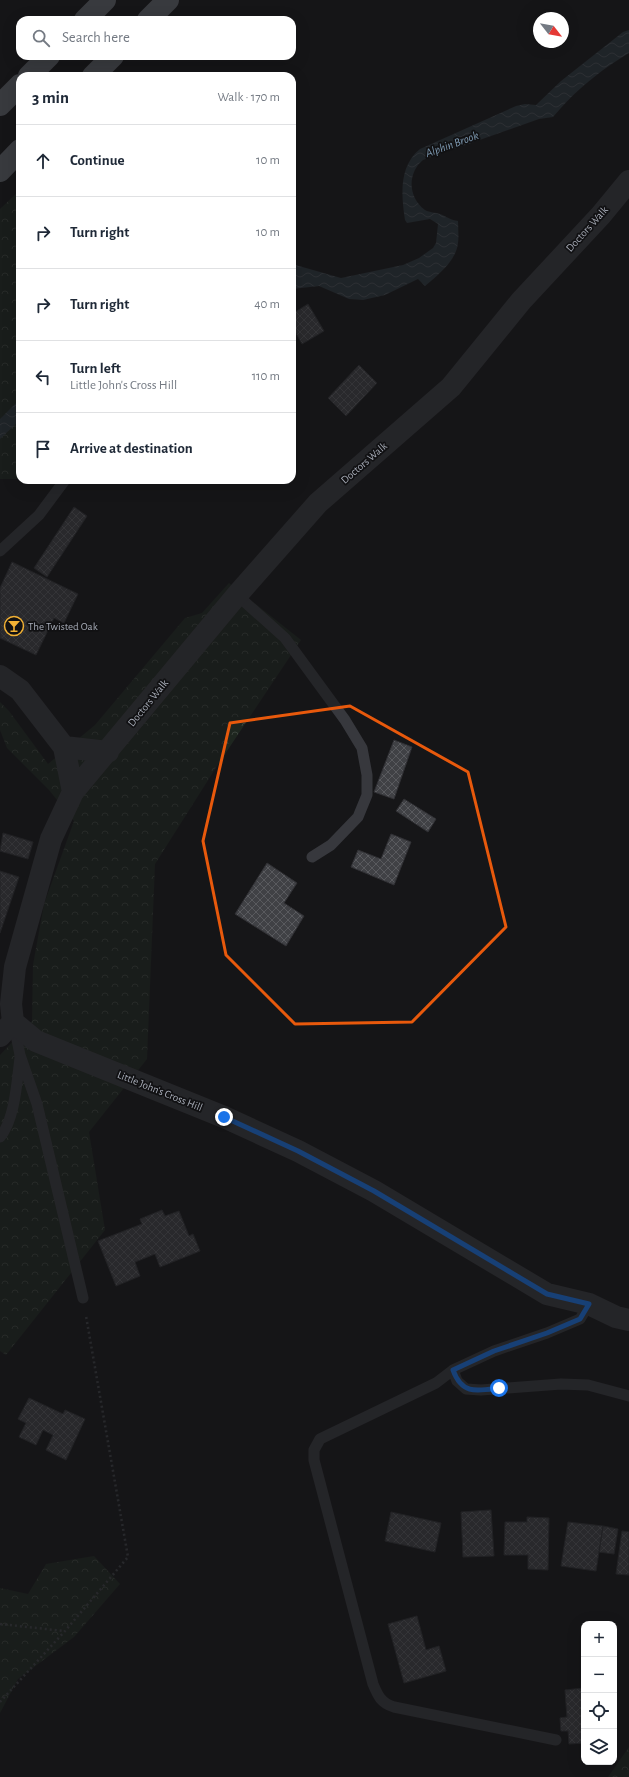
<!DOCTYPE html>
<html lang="en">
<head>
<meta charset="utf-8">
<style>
	:root { --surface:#fff; --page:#f2f2f3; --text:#1f2937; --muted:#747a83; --line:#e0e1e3 }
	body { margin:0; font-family:"Alegreya Sans",sans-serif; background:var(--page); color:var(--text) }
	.controls { position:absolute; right:12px; bottom:12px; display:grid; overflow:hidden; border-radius:8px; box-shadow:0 4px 16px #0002 }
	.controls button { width:36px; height:36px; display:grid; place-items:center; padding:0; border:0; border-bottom:1px solid var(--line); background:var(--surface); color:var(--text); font:20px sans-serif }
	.compass { position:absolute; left:533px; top:12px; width:36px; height:36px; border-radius:50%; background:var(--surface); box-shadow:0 4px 16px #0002; rotate:121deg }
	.stop { position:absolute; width:12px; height:12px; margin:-9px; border:3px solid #1a73e8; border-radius:50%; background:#fff }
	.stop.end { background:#1a73e8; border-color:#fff; box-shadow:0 1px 4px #0008 }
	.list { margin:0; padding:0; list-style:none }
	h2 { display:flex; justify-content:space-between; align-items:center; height:52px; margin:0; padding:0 16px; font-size:17px }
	h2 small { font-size:13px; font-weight:400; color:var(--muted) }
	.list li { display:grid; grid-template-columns:26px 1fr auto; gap:12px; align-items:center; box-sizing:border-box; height:72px; padding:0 16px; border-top:1px solid var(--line) }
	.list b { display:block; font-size:15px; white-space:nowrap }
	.list p { margin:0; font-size:13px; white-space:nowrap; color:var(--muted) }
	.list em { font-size:13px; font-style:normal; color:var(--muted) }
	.icon { flex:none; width:22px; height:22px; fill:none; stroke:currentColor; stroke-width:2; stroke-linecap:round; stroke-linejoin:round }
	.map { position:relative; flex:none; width:629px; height:1777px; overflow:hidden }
	.search { position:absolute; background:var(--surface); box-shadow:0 4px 16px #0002; left:16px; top:16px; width:280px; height:44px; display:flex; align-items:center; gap:10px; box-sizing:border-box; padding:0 14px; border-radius:12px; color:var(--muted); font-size:15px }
	.panel { position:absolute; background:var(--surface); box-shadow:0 4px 16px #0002; left:16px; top:72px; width:280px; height:412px; border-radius:12px }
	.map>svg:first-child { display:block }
</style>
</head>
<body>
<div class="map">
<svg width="629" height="1777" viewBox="0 0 629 1777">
	<defs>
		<pattern id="forest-crowns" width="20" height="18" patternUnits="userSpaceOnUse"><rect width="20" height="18" fill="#1e261f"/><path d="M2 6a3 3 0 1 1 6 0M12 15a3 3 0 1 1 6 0" fill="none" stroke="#3c433d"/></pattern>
		<pattern id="water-waves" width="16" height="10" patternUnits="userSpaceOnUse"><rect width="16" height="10" fill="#2c353c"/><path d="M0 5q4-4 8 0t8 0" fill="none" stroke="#485056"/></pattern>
		<pattern id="building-cross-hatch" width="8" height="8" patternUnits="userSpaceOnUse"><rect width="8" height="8" fill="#404145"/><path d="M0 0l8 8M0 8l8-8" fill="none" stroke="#595a5e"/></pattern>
	</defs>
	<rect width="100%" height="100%" fill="#161618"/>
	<path fill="url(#forest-crowns)" d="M20,190V479H0V209Z
		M229,583L301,640L217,766L155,864L147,1059L89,1132L105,1230L6,1355L0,1351V1055L32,1021L33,965L44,904L74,821L49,790L7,748L0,730V702L9,711L48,764L95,725L185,618L202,613Z
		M94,1556L120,1584L74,1637L18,1679L0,1713V1588L28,1594L46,1564Z
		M629,1747V1777H608Z"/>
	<path fill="url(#water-waves)" d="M629,30V53C598,72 577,89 553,117L539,119L423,160C407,173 408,198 425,210C430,213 435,212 440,214C447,217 451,220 458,221C458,228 459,236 458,243C456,261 438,275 425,286L418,279L385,295L363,300L349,299L319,286L292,289V264L341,278L403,265L419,258L433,248L436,243L438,224L430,219L407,223L405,220C401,194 399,166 420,149L516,106L525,104L536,105L561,81L623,32Z
		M20,399V420L0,439V419Z"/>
	<path fill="url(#building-cross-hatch)" stroke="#303034" d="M308,304L324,331L302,344L292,326V314Z
		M359,365L377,383L346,416L328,398Z
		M74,507L87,516L47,577L34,568Z
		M12,562L78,594L64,623L54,618L36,655L0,638V588Z
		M394,740L412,747L394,799L374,792Z
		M404,799L436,819L428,832L396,811Z
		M3,833L33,842L28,859L0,851Z
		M391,834L411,842L394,885L351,867L358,850L381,859Z
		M267,863L297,883L284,903L304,916L286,946L235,914Z
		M0,871L19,877L0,933Z
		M162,1210L165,1216L179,1211L189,1236L193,1234L200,1251L160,1267L155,1254L135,1262L140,1276L116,1286L98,1241L142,1224L140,1219Z
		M29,1398L63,1414L65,1410L85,1419L66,1460L46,1450L53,1435L43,1430L36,1445L19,1437L26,1423L18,1419Z
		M491,1510L494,1556L463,1557L461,1512Z
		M391,1512L441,1523L435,1552L385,1541Z
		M527,1517L549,1518L548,1570L528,1569V1555H504L505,1522H527Z
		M568,1522L603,1526L596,1571L561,1566Z
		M603,1526L618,1529L614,1554L599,1552Z
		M622,1531L629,1532V1575L616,1574Z
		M417,1616L426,1650L439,1646L446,1671L404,1683L388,1624Z
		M584,1688V1743L569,1744L568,1731H561L560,1718L567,1717L565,1690Z"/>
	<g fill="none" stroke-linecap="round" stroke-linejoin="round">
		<path stroke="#3d3f44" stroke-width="2.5" stroke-dasharray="2 3" stroke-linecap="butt" d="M0,1624L64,1631
			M0,1702L65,1631L128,1557L86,1316"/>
		<path stroke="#37383d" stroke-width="11" d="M0,551L39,515L65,480
			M237,595L285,638L345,720L362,748L367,775V795L358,817L331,845L312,857
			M14,1025L20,1055L37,1104L83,1298
			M0,1137C15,1120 17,1080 20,1058
			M453,1370L457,1381L466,1389L481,1390L561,1384L588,1385L629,1396
			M556,1740L394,1707C381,1703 378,1696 373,1684L314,1460V1450L320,1439L436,1383L453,1370L494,1351L547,1333L580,1319L589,1304"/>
		<path stroke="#37383d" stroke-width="22" d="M629,181L601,215L521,301L451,387L318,503L237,595L73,792L51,839L15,967L11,1004L13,1022L36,1041L224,1117L298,1151L374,1191L547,1294L589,1304L616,1317L629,1320
			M0,676L20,690L64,747L73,792
			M64,747L108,752
			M0,1036L13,1022"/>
		<path stroke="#63666e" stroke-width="22" d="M85,20L105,0
			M148,20L168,0
			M29,76L49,56
			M93,76L113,56
			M0,105L20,85
			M0,171L20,150"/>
	</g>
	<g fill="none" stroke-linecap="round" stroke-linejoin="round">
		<path stroke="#1a73e8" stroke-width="5" d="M224,1117L298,1151L374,1191L547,1294L589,1304L580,1319L547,1333L494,1351L453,1370C462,1395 477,1391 499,1388"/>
	</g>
	<path d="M0 0H629V1777H0ZM350,706L468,772L506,927L412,1022L295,1024L226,955L203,841L230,723Z" fill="#161618" fill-opacity=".55" fill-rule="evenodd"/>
	<path fill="none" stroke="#e8590c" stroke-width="3" stroke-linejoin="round" d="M350,706L468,772L506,927L412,1022L295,1024L226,955L203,841L230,723Z"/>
	<defs>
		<g id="bar-ring" transform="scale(1)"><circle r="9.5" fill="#111113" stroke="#f2b134" stroke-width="1.5"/><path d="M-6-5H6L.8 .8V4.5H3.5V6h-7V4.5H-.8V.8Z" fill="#f2b134"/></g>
	</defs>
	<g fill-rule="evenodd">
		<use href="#bar-ring" x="14" y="626"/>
	</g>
	<g text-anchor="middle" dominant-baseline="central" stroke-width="3.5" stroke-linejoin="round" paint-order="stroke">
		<g font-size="11" fill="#a8adb8" stroke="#111113">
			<text transform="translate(587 229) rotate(-48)">Doctors Walk</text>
			<text transform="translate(364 463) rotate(-41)">Doctors Walk</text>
			<text transform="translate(148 703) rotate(-51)">Doctors Walk</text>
			<text transform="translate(160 1091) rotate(22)">Little John's Cross Hill</text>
		</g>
		<g font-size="11" fill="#a8adb8" stroke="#111113" text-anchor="start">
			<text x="28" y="626">The Twisted Oak</text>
		</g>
		<g font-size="12" font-style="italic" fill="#7f9bb3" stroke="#111113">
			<text transform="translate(452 144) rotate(-20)">Alphin Brook</text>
		</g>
	</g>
</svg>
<div class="controls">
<button>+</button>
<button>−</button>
<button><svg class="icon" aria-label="locate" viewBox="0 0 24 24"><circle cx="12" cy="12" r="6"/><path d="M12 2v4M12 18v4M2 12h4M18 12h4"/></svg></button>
<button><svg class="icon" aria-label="layers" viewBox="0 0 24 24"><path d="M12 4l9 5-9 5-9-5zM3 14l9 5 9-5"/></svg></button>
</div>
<svg class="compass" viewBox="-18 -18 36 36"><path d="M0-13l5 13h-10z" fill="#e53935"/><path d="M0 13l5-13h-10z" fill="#747a83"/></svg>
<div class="stop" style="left:499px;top:1388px"></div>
<div class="stop end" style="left:224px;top:1117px"></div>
<div class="search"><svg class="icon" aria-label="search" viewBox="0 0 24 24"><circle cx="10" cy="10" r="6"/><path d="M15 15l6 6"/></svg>Search here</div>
<section class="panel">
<h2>3 min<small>Walk · 170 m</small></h2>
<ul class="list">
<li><svg class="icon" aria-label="ahead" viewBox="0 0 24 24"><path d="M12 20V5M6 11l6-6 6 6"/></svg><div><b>Continue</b></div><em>10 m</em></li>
<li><svg class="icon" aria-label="right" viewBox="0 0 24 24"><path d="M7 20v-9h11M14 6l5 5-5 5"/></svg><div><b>Turn right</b></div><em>10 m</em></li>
<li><svg class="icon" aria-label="right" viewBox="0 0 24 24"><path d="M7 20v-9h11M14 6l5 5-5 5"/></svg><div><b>Turn right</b></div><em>40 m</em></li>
<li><svg class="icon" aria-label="left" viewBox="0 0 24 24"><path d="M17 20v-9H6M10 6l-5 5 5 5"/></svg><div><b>Turn left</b><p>Little John's Cross Hill</p></div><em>110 m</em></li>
<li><svg class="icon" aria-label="arrive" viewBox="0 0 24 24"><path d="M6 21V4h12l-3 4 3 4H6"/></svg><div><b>Arrive at destination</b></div></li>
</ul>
</section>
</div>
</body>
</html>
